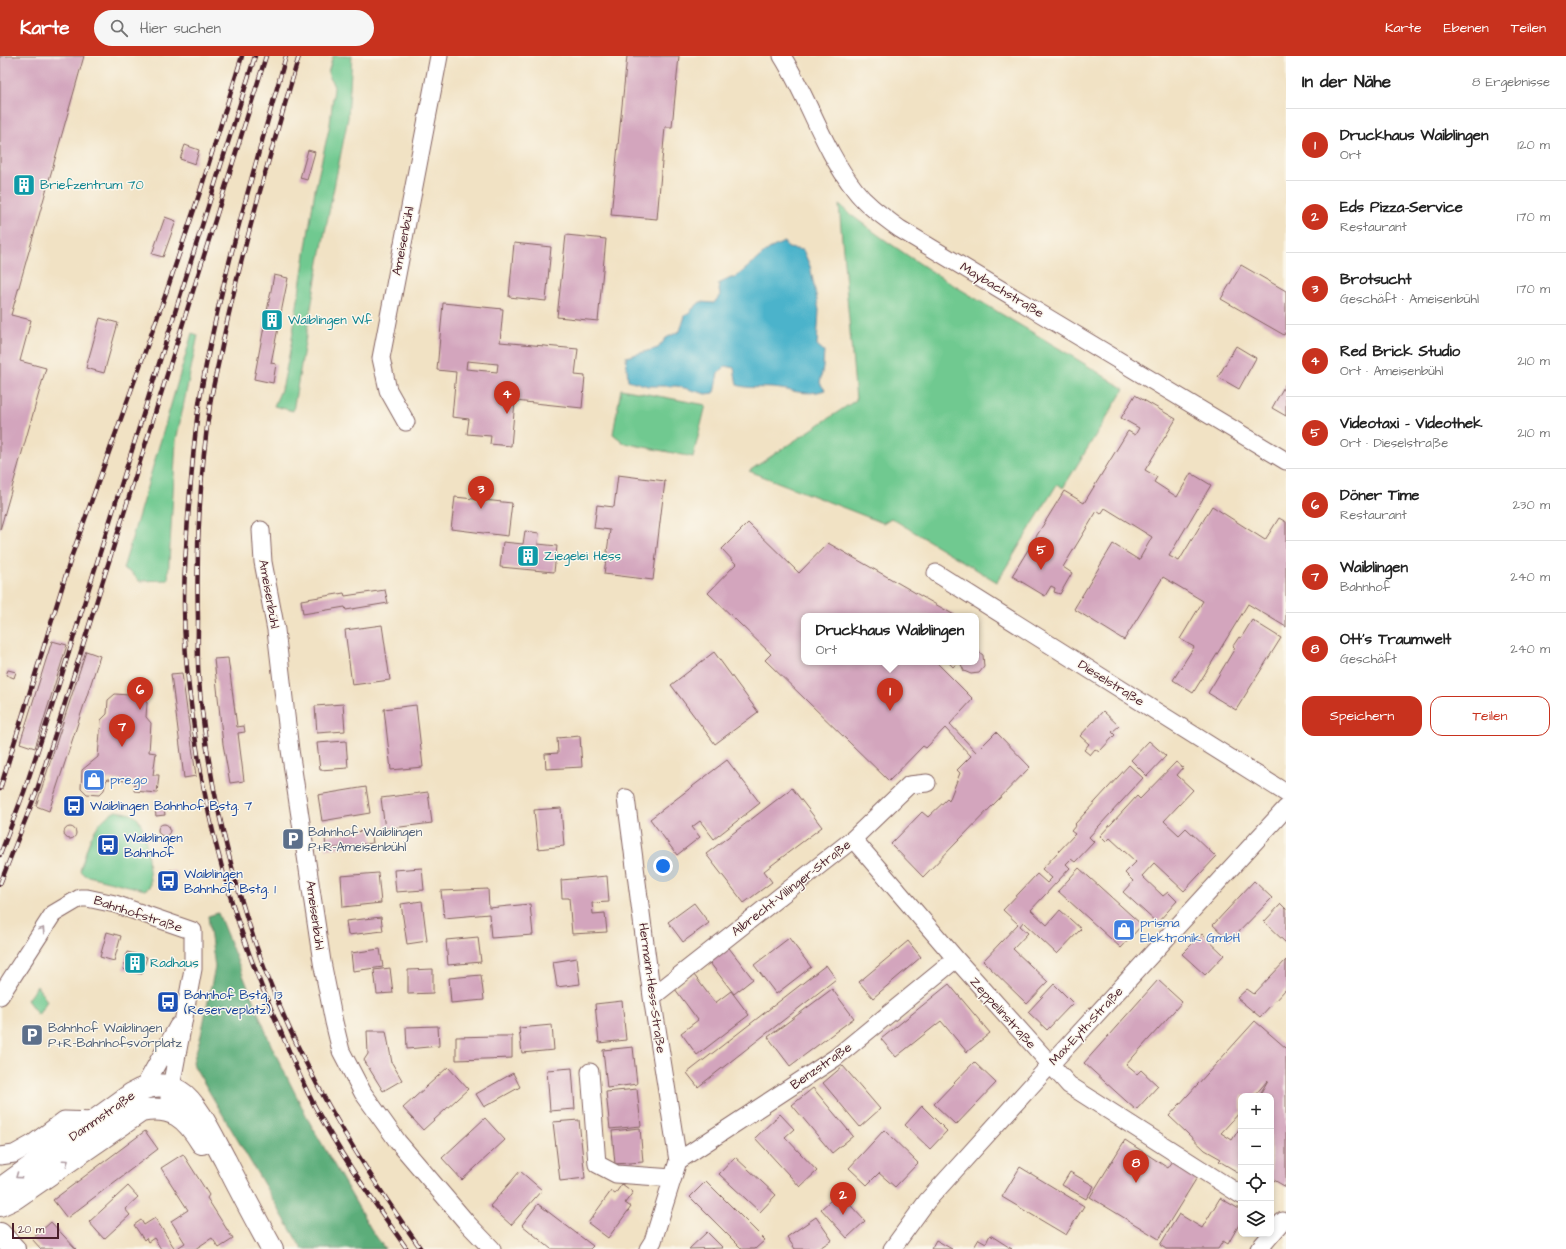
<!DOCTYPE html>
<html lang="de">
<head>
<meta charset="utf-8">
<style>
	:root { --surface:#fff; --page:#f6f6f6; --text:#222; --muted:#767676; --line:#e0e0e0; --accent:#c8321e }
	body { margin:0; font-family:"Architects Daughter",sans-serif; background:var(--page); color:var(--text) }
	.controls { position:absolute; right:12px; bottom:12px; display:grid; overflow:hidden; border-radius:8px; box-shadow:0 2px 6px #0003 }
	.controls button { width:36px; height:36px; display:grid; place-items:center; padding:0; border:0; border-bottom:1px solid var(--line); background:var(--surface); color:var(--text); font:20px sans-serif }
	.scale { position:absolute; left:12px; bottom:10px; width:47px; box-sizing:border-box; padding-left:4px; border:2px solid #4a1f2b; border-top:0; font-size:11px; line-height:14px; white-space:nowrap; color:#4a1f2b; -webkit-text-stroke:3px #fbf7ec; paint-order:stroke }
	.you { position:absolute; left:663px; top:810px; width:14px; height:14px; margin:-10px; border:3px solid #fff; border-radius:50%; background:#1a73e8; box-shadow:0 0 0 6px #1a73e833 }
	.badge { display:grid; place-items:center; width:26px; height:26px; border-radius:50%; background:var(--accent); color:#fff; font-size:13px; font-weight:700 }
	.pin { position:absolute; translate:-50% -33px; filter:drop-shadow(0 1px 2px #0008) }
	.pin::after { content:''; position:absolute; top:21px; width:14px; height:12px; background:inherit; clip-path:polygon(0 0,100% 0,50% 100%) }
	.popup { position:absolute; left:801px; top:557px; width:178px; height:52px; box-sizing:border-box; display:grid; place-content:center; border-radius:8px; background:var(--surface); filter:drop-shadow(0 1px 3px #0005); font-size:13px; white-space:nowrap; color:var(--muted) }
	.popup b { font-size:15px; color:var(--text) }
	.popup::after { content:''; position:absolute; left:50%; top:100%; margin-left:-8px; border:8px solid transparent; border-top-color:var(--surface) }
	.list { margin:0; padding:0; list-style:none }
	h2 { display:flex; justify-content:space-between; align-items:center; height:52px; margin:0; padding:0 16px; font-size:17px }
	h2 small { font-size:13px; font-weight:400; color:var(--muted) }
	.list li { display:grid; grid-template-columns:26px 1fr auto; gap:12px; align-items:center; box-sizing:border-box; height:72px; padding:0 16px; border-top:1px solid var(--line) }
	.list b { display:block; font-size:15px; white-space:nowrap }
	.list p { margin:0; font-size:13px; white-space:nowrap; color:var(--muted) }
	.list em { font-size:13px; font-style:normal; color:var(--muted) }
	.actions { display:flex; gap:8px; padding:12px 16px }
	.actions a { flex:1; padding:9px 0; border:1px solid var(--accent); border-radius:12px; text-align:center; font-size:14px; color:var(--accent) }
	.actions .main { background:var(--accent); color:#fff }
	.icon { flex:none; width:22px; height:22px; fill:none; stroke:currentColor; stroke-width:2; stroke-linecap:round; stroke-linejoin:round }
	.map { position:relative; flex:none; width:1286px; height:1193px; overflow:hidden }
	header { display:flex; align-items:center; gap:24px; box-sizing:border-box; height:56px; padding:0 20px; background:var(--accent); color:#fff }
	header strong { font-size:19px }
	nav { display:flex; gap:22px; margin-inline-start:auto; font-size:14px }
	.search { width:280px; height:36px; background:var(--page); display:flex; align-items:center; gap:10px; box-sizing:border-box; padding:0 14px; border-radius:22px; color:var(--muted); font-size:15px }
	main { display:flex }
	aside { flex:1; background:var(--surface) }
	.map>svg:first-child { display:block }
</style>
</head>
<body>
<header>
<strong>Karte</strong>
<div class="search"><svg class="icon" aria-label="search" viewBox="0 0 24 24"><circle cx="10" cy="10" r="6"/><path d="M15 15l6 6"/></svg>Hier suchen</div>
<nav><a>Karte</a><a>Ebenen</a><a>Teilen</a></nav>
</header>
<main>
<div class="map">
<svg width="1286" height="1193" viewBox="0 0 1286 1193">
	<rect width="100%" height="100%" fill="#fbf7ec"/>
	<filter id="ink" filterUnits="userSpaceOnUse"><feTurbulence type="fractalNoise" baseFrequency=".025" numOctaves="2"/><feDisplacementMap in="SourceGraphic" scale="8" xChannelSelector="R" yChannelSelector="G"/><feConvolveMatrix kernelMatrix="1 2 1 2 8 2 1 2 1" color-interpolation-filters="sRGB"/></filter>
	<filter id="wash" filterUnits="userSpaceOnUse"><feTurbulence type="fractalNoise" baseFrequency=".012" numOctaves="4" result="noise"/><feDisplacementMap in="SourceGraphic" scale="16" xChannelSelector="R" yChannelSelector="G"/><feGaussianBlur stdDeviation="0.9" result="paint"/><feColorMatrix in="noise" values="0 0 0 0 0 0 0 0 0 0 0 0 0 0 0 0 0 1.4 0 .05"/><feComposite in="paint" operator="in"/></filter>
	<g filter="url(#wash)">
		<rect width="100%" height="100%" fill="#f1e2c4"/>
		<path fill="#70c990" stroke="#5d745e" d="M333,0H352L348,62L319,206L293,355L274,350L283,329L291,289L315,134L330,68L334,31L328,17Z
			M839,149C927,221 1030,271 1124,333L1063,432L1058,428L1056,430L997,526L891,462L883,467L749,415L856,344Z
			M192,277L198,279L176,385L168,524L139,525L131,516L123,513Z
			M621,333L706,349L693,401L624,387L613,378Z
			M116,755C123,756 132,757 137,762C148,774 148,808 150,824V830L145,834L84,819L80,815C87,792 92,766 116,755Z
			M37,930L47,945L38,959L27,944Z"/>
		<path fill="#5cad7a" stroke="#536652" d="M218,857L272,991L310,1067L371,1173L385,1193H302L194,1010L193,1006L201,979L215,911L208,860Z"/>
		<path fill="#4cb3cb" stroke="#4b697b" d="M784,186L788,192L803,194L810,210L819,254L817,289L824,295L823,311L820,327L825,334C806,341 790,333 772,332C758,331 750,333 737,329L734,312L726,310L718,317L714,337L706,338L677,330H648L628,324L626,301L658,292L666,282L680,275L685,260L700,246L714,247L720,239L718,228L731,222H735L769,193Z"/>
		<g id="blocks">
			<path fill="#d3a5bd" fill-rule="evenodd" d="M0,0H84L11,259L31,264L20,305L46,312L0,474Z
				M627,0H679L672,71H665L657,163L611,159Z
				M185,89L199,94L195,108L180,103Z
				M308,94L315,96L307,124L300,122Z
				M165,161L176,165L163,201L152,198Z
				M566,179L606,183L598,265L557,261Z
				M514,187L551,191L546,245L509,241Z
				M1241,209L1286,235V275L1284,279L1221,243Z
				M274,219L288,222L271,307L276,308L273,327L254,323Z
				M443,247L503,253L500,286L578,293L575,319L585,320L582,352L515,345L511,390L490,388L491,380L467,378L469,363L452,361L456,316L437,314ZM467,305L498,308L497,316L466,313Z
				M100,262L118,267L104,317L86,312Z
				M1236,290L1256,302L1239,333L1218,321Z
				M1286,327V360L1272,352Z
				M1135,339L1176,363L1145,414L1157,421L1154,426L1177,441L1191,417L1211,429L1169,500L1179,505L1212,450L1265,484L1279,462L1286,466V571L1248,548L1193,637L1173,624L1194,591L1180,583L1203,545L1163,521L1124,584L1074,553L1113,488L1139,504L1152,481L1105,452L1101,458L1097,455L1063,511L1072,517L1060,538L1054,536L1055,532L1051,530L1045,540L1012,520L1064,435L1084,447L1128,375L1135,379L1139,372L1121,362Z
				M618,419L665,425L653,524L604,518L610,474L594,472L597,449L614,451Z
				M455,441L512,447L508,480L451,473Z
				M748,467L799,517L828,487L956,560H804V606H936L973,643L950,668L976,696L996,676L1030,711L923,821L891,788L922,756L928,761L947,743L949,745L960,717L957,714L971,700L945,672L926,692L923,690L889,725L765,604L771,598L708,537L736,508L722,493Z
				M525,475L539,477L538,488L557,490L554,516L500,511L503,486L523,488Z
				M385,534L388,547L346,554L345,551L303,558L301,544L344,537L345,540Z
				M1252,564L1281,582L1236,654L1208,637L1235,592L1233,590L1239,581L1241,582Z
				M382,569L390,624L352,629L345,574Z
				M52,585L67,589L35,692L20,687Z
				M976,594L983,599L984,611L979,617L971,618L964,615L960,606H976Z
				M86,595L100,600L49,755L36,750Z
				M714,596L758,656L715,688L671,629Z
				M228,602L237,671L244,670L245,676L238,677L244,725L230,727L223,688L214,603Z
				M948,606H958L953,611Z
				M8,614L16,616L14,622L6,619Z
				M182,617L196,720L184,722L171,618Z
				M115,638L142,640L147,647L146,661L151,667L149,696L156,697L153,719H159L157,737L134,735L135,726L108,723L106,725L104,734L99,739L87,738L81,732L82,714L98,701L101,664L107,658L108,644Z
				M343,648L345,675L317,677L315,650Z
				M416,649L423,711L391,714L384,653Z
				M1103,655L1119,670L1112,676L1115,679L1099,696L1095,693L1090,699L1084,694L1089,688L1080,680Z
				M580,680L582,711L546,713L545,698L558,697L557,682Z
				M346,685L348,712L320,714L317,687Z
				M1149,685L1166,700L1147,720L1131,704Z
				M727,704L760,747L714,783L700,765L692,771L700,781L677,799L650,763Z
				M1176,706L1183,712L1177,719L1193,734L1164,765L1179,779L1186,772L1216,801L1184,835L1154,807L1142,820L1163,840L1168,836L1177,845L1157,867L1123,836L1133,825L1125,817L1136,806L1110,782L1106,786L1100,780L1137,740L1140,743Z
				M1129,709L1143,722L1089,781L1094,786L1075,806L1071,803L1066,808L1070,812L1031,854L1047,869L1060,854L1081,873L1057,898L1023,866L1020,870L1028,877L1013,893L1048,926L1027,948L983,905L1018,868L1003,854L1037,818L1047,827L1052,822L1042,813L1075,778L1071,775L1076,769L1075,768Z
				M366,731L370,757L322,765L318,739Z
				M792,732L822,771L764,815L772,826L744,847L706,798Z
				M428,736L432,767L385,773L381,742Z
				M164,752L165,759L156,760L155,753Z
				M561,752L564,790L538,793L534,754Z
				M158 774a6 6 0 1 1 12 0a6 6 0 1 1-12 0Z
				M64 777a6 6 0 1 1 12 0a6 6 0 1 1-12 0Z
				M371,774L373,787L326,793L325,780Z
				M422,812L424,834L396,836L394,814Z
				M1079,812L1142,869L1121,892L1058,835Z
				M164 821a7 7 0 1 1 14 0a7 7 0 1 1-14 0Z
				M378,817L381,847L343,851L341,820Z
				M607,820L609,846L592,847L593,858L605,857L607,876L572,878L569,842H562L561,824Z
				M1254,825L1272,842L1230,885L1213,869Z
				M488,833L489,852L530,848L533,879L491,882L489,858L444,862L441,835Z
				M422,845L427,885L407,888L401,848Z
				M694,847L709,867L683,886L668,866Z
				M1281,848L1286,853V887L1264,866Z
				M381,861L383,875L348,879L346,865Z
				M107,876L121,880L114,905L100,901Z
				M1202,878L1224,899L1205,919L1182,898Z
				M478,881L481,906L448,909L446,884Z
				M789,882L811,911L776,938L754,909Z
				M908,885L921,901L873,942L859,926Z
				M726,888L753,923L734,938L707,903Z
				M380,893L383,911L353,915L351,897Z
				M127,896L147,901L142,918L123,913Z
				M577,902L580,928L557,931L553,906Z
				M1286,904V933L1260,961L1237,942L1247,933L1254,938Z
				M826,909L836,923L698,1031L687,1017Z
				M390,912L393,937L377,938L374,914Z
				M433,913V937L408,938V914Z
				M481,919L484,944L451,947L449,922Z
				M694,919L715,947L731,935L749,959L697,999L681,977L698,964L675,933Z
				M1158,924L1182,946L1126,1009L1137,1018L1141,1014L1158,1030L1136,1054L1084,1007Z
				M949,928L990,977L967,996L941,965L896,1001L881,983Z
				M1054,928L1073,947L1047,974L1028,956Z
				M832,933L854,962L790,1010L768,981Z
				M622,945L626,984L599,987L595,948Z
				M1255,965L1286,992V1131L1274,1124L1271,1128V1040H1259L1268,1024L1254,1040H1241V1055L1221,1077L1232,1084L1241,1070V1118L1219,1105L1221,1103L1205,1094L1169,1060Z
				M552,969L554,994L522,997L519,972Z
				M438,970L439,990L407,993L406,971Z
				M367,975H386L392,1007L402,1024L383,1035L364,1004L368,998Z
				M494,980H512V1002L456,1004V981Z
				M633,991L637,1028L607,1032L603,994Z
				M974,1006L996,1027L956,1069L934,1048Z
				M843,1010L880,1053L860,1071L823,1027Z
				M448,1011L468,1033L423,1074L403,1052Z
				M572,1012L575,1053L550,1055L547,1014Z
				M513,1017L520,1031L484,1051L476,1038Z
				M813,1032L853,1080L832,1097L792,1049Z
				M637,1033L641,1070L610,1073L606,1036Z
				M922,1050L947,1075L930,1093L905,1069Z
				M780,1058L794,1073L785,1081L817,1115L800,1131L755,1082Z
				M485,1062L505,1084L462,1124L442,1102Z
				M579,1064L585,1122L560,1125L553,1066Z
				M640,1072L643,1106L615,1108L612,1075Z
				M884,1074L918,1107L895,1131L879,1117L867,1129L849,1112Z
				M145,1075L158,1093L67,1162L53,1144Z
				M1125,1084L1168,1112L1173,1105L1198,1120L1159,1183L1090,1141Z
				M183,1098L209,1139L207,1142L233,1183L219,1192L212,1182L195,1193H176L185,1187L171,1165L188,1154L161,1112Z
				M735,1101L776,1139L760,1156L719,1118Z
				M1020,1111L1084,1150L1066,1179L1002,1141Z
				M520,1115L542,1134L511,1169L490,1150Z
				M1070,1116L1094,1130L1086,1143L1062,1129Z
				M706,1125L765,1184L755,1193H742L690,1141Z
				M622,1128L633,1136L625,1147L631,1151L608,1182L588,1167L611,1135L615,1138Z
				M128,1130L138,1141L125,1153L130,1159L104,1183L89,1166Z
				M839,1137L865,1165L847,1182L821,1153Z
				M1220,1142L1241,1154V1165L1228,1188L1223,1185L1218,1193H1166L1160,1189L1179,1158L1202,1172Z
				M538,1148L593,1190L590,1193H551L522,1169Z
				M816,1161L832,1184L818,1193H795L787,1181Z
				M155,1162L175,1193H161L154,1182L148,1186L146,1182L144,1184L134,1169L141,1164L144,1169Z
				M51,1166L76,1193H41L32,1183Z
				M707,1176L723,1192L689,1193Z
				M990,1179L1012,1193H973L979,1183L986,1187Z
				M936,1184L952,1193H931Z"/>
		</g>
	</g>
	<g filter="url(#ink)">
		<use href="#blocks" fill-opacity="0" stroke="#846361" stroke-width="1"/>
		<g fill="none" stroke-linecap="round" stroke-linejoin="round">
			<g stroke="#846361" stroke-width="19">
				<path id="minor" d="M782,0C809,43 823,93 855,134C867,150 884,161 900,173L1286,405
					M406,366L388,334L381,302L439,0
					M261,474L263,506L276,574L290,694L322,906L334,966L341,995L363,1037L398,1086L467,1167L492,1193
					M936,517L1286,737
					M626,742L652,941L678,1105L653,1185L648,1193
					M853,783L956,903L1069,1029L1241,1139
					M0,940L53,858L80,842H87L115,848L193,875V913L169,1042
					M652,941L853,783L909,729L927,727
					M590,1016L597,1108L616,1118L673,1122
					M144,1031L178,970
					M0,1100L14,1098L32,1088L64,1064L95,1065
					M678,1105L835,1002L956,903
					M892,1193L927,1145L1050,1009L1286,752
					M1259,1193L1283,1165"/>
			</g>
			<g stroke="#846361" stroke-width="24">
				<path id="tertiary" d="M0,1136L6,1129L132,1038C147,1029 164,1025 180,1036C197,1046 215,1086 225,1104C240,1134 256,1164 272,1193
					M0,1149L15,1142L141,1055C172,1049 186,1061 202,1087
					M0,1178L14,1193"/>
			</g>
			<use href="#minor" stroke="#fff" stroke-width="17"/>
			<use href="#tertiary" stroke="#fff" stroke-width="22"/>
			<g stroke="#4a1f2b" stroke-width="4.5">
				<path id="rail" d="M286,0C255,111 221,222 201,336C195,369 193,403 190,436C187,473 184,511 184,549C184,585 187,621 192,656C205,767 235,874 281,976C294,1007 307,1038 324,1067C349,1111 378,1152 407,1193
					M299,0C272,93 244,185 224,280C220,301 215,321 211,342C200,415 196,488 198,562C198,583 197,604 199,625C210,754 247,890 305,1005C338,1071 378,1133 421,1193
					M0,733L72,499L165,240L199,139L242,0
					M0,799L24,736L49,660L255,0
					M0,828L36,737L60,663L266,0"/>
			</g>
			<use href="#rail" stroke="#fbf7ec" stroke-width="3" stroke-dasharray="9" stroke-linecap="butt"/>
		</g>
		<defs><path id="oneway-chevron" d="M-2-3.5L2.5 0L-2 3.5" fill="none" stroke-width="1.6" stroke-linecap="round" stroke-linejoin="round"/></defs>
		<g stroke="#ae9aa0">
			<use href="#oneway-chevron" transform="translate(42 874) rotate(-56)"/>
			<use href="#oneway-chevron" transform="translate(66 1106) rotate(-35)"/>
			<use href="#oneway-chevron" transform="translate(18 1120) rotate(144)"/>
		</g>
	</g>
	<defs>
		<g id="building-square" transform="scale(1.15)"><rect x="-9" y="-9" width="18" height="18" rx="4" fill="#0f9aa8" stroke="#fbf7ec"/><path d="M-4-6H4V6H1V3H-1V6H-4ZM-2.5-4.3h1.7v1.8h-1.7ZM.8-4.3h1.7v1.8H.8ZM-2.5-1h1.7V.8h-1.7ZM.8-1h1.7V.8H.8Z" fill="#fff"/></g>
		<g id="shop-square" transform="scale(1.15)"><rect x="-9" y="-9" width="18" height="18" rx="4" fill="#3f7fe0" stroke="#fbf7ec"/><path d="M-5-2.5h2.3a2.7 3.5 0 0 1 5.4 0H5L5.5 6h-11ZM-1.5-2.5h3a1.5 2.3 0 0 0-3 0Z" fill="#fff"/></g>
		<g id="bus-square" transform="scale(1.15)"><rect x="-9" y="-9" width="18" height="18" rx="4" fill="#1a4fb4" stroke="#fbf7ec"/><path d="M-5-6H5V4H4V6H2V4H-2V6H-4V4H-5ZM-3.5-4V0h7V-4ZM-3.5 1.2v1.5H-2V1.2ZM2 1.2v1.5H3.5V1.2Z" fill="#fff"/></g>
		<g id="parking-square" transform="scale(1.15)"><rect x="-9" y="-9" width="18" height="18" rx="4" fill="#5c6f8a" stroke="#fbf7ec"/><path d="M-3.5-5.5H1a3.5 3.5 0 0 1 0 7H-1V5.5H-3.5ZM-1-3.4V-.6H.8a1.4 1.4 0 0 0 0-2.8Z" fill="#fff"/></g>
	</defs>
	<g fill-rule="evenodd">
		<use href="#building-square" x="24" y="129"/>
		<use href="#building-square" x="272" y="264"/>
		<use href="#building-square" x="528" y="500"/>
		<use href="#shop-square" x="94" y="724"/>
		<use href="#bus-square" x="74" y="750"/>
		<use href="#parking-square" x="293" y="783"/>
		<use href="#bus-square" x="108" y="789"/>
		<use href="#bus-square" x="168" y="825"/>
		<use href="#shop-square" x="1124" y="874"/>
		<use href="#building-square" x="135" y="907"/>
		<use href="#bus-square" x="168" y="946"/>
		<use href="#parking-square" x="32" y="979"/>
	</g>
	<g text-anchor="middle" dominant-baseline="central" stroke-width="3" stroke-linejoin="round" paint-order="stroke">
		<g font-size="13" fill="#0d838f" stroke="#fbf7ec" text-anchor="start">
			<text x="40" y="129">Briefzentrum 70</text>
			<text x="288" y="264">Waiblingen Wf</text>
			<text x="544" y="500">Ziegelei Hess</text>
			<text x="150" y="907">Radhaus</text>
		</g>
		<g font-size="13" fill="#4a1f2b" stroke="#fbf7ec">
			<text transform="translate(403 185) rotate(-79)">Ameisenbühl</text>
			<text transform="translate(1002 234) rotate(31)">Maybachstraße</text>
			<text transform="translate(269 538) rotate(80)">Ameisenbühl</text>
			<text transform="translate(1111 627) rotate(32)">Dieselstraße</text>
			<text transform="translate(791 832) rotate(-38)">Albrecht-Villinger-Straße</text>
			<text transform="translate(138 858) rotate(18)">Bahnhofstraße</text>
			<text transform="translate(315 859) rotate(82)">Ameisenbühl</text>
			<text transform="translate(652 932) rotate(82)">Hermann-Hess-Straße</text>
			<text transform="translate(1003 957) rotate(48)">Zeppelinstraße</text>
			<text transform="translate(1086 970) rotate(-47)">Max-Eyth-Straße</text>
			<text transform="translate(821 1010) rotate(-35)">Benzstraße</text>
			<text transform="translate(102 1060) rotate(-35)">Dammstraße</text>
		</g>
		<g font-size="13" fill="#366cbe" stroke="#fbf7ec" text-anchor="start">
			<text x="110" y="724">pre.go</text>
			<text x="1140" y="867">prisma<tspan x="1140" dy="15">Elektronik GmbH</tspan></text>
		</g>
		<g font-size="13" fill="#164399" stroke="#fbf7ec" text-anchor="start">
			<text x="90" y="750">Waiblingen Bahnhof Bstg. 7</text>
			<text x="124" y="782">Waiblingen<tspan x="124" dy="15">Bahnhof</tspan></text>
			<text x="184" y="818">Waiblingen<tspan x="184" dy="15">Bahnhof Bstg. 1</tspan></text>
			<text x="184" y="939">Bahnhof Bstg. 13<tspan x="184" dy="15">(Reserveplatz)</tspan></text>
		</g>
		<g font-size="13" fill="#4e5e75" stroke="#fbf7ec" text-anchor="start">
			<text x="308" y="776">Bahnhof Waiblingen<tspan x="308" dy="15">P+R-Ameisenbühl</tspan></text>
			<text x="48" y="972">Bahnhof Waiblingen<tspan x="48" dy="15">P+R-Bahnhofsvorplatz</tspan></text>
		</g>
	</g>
</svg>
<div class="controls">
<button>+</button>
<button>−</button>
<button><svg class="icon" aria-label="locate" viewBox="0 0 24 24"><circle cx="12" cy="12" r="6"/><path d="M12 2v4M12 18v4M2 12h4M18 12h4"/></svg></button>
<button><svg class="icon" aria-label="layers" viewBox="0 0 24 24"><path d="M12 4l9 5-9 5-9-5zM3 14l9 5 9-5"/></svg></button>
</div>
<div class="scale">20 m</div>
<div class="you"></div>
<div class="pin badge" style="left:890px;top:655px">1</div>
<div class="popup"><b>Druckhaus Waiblingen</b>Ort</div>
<div class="pin badge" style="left:843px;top:1159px">2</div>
<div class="pin badge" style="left:481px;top:453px">3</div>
<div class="pin badge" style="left:507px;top:358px">4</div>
<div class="pin badge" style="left:1041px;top:514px">5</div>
<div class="pin badge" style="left:140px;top:654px">6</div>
<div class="pin badge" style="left:122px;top:691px">7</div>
<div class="pin badge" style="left:1136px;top:1127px">8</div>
</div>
<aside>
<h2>In der Nähe<small>8 Ergebnisse</small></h2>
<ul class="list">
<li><span class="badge">1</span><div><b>Druckhaus Waiblingen</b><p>Ort</p></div><em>120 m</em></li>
<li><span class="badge">2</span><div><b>Eds Pizza-Service</b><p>Restaurant</p></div><em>170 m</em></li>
<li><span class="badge">3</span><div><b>Brotsucht</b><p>Geschäft · Ameisenbühl</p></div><em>170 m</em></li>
<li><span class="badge">4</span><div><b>Red Brick Studio</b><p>Ort · Ameisenbühl</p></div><em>210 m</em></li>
<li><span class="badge">5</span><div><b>Videotaxi - Videothek</b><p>Ort · Dieselstraße</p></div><em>210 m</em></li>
<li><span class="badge">6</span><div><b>Döner Time</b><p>Restaurant</p></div><em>230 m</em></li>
<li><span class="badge">7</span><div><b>Waiblingen</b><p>Bahnhof</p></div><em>240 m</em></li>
<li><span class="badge">8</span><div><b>Ott's Traumwelt</b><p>Geschäft</p></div><em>240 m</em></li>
</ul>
<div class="actions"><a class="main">Speichern</a><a>Teilen</a></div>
</aside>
</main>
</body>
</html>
